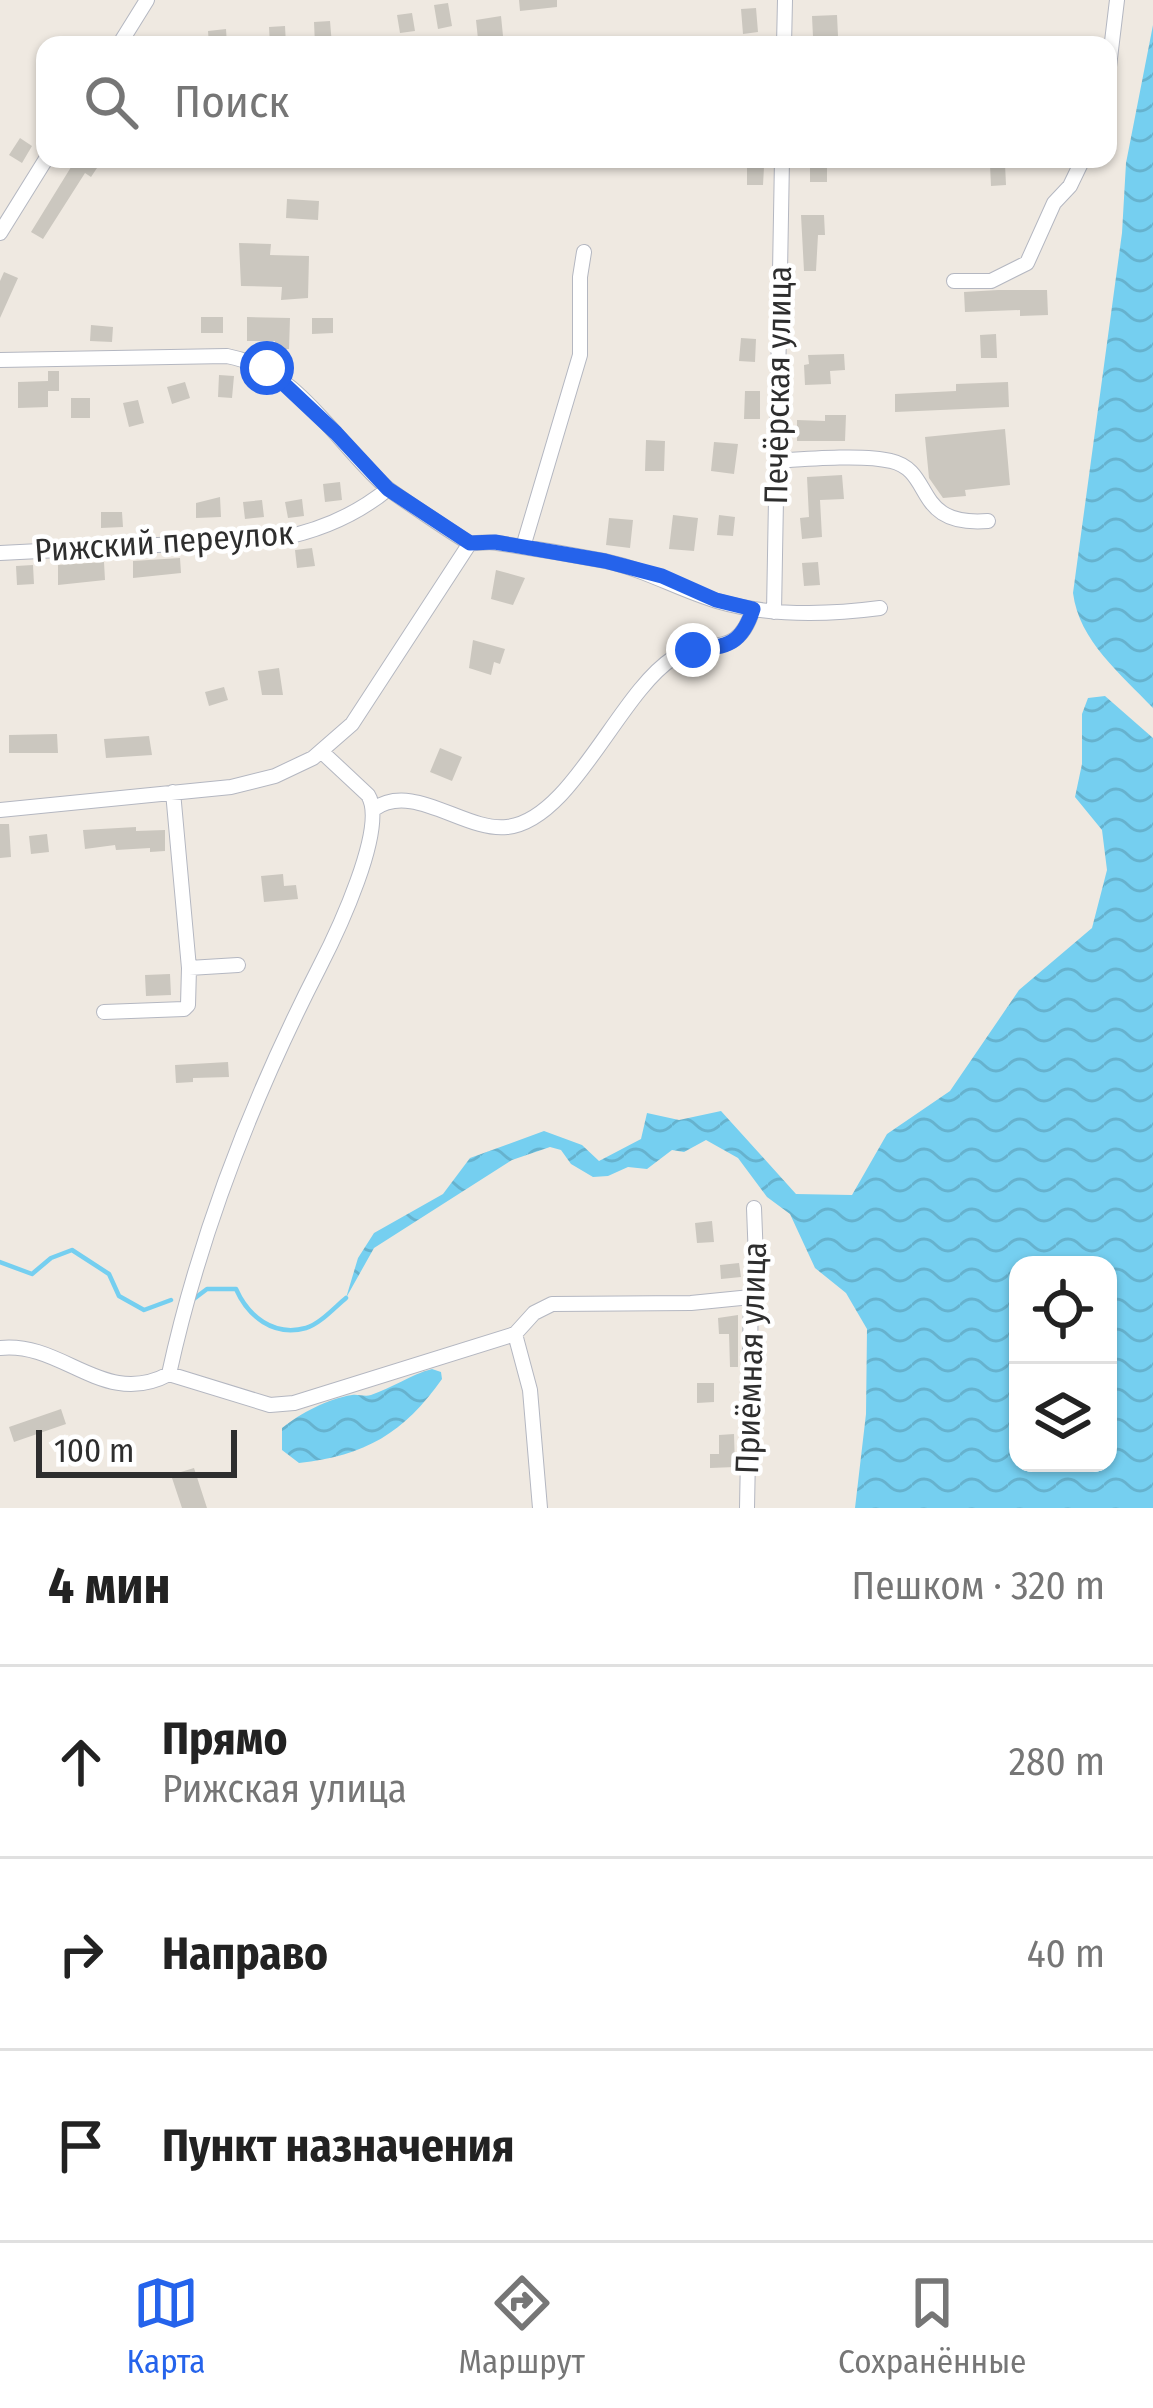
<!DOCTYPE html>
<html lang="ru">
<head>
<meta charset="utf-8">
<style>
	:root { --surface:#fff; --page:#f6f6f6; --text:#222; --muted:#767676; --line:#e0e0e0; --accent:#2563eb }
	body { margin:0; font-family:"Fira Sans Condensed",sans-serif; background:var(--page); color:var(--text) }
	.controls { position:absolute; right:36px; bottom:36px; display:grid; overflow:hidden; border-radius:24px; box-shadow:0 3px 9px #0004 }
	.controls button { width:108px; height:108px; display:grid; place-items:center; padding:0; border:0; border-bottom:3px solid var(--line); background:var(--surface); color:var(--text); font:60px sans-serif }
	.scale { position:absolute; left:36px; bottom:30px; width:201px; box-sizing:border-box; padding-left:12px; border:6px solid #2e2e2e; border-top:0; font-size:33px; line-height:42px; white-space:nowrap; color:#2e2e2e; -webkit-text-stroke:9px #fff; paint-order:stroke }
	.stop { position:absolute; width:36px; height:36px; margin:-27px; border:9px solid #2563eb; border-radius:50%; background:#fff }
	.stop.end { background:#2563eb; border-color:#fff; box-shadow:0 3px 12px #0008 }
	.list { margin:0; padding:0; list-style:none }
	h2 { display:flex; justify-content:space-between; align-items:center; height:156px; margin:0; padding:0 48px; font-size:51px }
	h2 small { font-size:39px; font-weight:400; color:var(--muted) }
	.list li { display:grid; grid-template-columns:78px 1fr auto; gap:36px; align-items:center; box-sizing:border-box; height:192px; padding:0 48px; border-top:3px solid var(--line) }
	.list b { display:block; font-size:45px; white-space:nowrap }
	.list p { margin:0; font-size:39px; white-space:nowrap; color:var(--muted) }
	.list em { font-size:39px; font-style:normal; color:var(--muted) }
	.icon { flex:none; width:66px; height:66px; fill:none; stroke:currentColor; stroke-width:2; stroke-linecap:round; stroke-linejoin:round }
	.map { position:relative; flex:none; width:1153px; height:1508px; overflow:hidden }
	.search { position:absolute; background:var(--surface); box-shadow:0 3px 9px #0004; left:36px; right:36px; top:36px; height:132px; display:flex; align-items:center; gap:30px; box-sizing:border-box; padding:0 42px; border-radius:24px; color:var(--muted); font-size:45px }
	.sheet { height:732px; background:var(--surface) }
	nav { display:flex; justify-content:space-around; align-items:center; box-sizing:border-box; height:168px; border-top:3px solid var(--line); background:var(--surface); font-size:33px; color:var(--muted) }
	nav a { display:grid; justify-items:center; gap:6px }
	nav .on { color:var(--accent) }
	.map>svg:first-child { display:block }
</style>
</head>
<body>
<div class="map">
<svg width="1153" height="1508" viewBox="0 0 1153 1508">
	<defs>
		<pattern id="water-waves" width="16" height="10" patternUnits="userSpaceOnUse" patternTransform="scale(3)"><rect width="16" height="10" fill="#75cff0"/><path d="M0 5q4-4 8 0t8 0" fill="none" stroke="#66b2ce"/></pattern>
	</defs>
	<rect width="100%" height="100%" fill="#efe9e1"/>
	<path fill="url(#water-waves)" fill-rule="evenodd" d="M1153,25V708C1121,674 1079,641 1073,593L1122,233L1126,163Z
		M1105,696L1153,738V1508H855L866,1414L867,1329L846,1293L815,1268L790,1214L767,1197L738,1158L706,1140L684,1152L672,1150L647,1169L628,1167L608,1176L593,1177L571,1164L561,1150L550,1147L512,1160L374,1248L346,1298L358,1258L374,1233L443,1194L470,1158L544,1131L582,1145L599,1161L641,1139L647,1113L679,1120L721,1111L796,1194L852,1195L887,1134L950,1091L1019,990L1092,928L1107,870L1102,830L1075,797L1082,764V714L1088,698ZM1108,1265V1463H1018V1265Z
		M432,1369L441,1372L442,1379C404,1433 365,1456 299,1463L282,1450V1428C301,1413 327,1399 352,1395C358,1394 365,1397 371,1395C392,1388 410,1375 432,1369Z"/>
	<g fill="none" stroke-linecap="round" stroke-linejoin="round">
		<path stroke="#75cff0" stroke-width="4.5" d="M0,1262L32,1274L51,1258L72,1250L109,1274L119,1296L144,1310L171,1300
			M191,1301L207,1289H236C248,1316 273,1337 306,1328C320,1324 335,1307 346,1298"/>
	</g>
	<path fill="#cbc7bf" d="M519,0H557V7L520,11Z
		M448,3L452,26L438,29L434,5Z
		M756,8L758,32L743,34L741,9Z
		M412,13L415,31L400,33L397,15Z
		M837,15L838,36L813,37L812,16Z
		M501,16L503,36L478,39L476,20Z
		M330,21L332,45H315L314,22Z
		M285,26L286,45H270L269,27Z
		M226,29L227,45H209L208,31Z
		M20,138L32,146L22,163L9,155Z
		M76,159H103L91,177L85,173L43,239L31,232Z
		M1005,164L1006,185L991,186L990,165Z
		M810,165H827V182H810Z
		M747,166L764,167L763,185H747Z
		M287,199L319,201L318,220L286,218Z
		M801,215H824L825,235H818L816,271H804Z
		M239,243L271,244L270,255L309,256L308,298L281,300L282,287L241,286Z
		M4,272L18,278L0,318V281Z
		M998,290H1047L1048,315L1020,316V310L965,312L964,292Z
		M201,317H223V333H201Z
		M247,317L290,318L289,349H274L275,341H247Z
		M312,318H333V333L312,334Z
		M91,325L113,327L112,342L90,341Z
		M996,334L997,358H981L980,335Z
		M741,338L756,339L755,362L739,361Z
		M844,354L845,370L830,371L831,384L805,385L804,365L809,364L808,355Z
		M48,371H59V391H48V407L18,408V382L48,381Z
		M219,375L234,376L232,398L218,397Z
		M185,382L190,398L172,404L167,387Z
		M1008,382L1009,407L895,412V394L956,391V384Z
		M745,391H760V419H744Z
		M71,398H90V418H71Z
		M138,400L144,423L129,427L123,403Z
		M825,415H846L845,441H797V420L825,421Z
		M1005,429L1010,485L965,490L966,496L943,498L929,478L925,437Z
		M646,440L665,441L664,471H645Z
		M714,442L738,444L734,474L711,471Z
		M842,475L844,499L820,500L822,537L802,539L800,518L809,517L807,477Z
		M340,482L342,500L325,502L323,484Z
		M220,497L221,517L196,518V503Z
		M302,499L304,516L288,518L285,502Z
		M262,500L264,517L245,519L243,502Z
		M101,512H122L123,527L101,528Z
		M673,515L698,518L694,551L669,549Z
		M719,515L735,517L733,536L717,535Z
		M609,518L633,520L630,548L606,545Z
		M312,548L315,566L297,568L295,550Z
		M180,558L181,573L133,578V561Z
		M104,562L105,580L58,585V565Z
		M818,562L820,585L804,586L802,563Z
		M33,565L34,584L17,585L16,566Z
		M496,570L525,578L513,605L491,599Z
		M473,640L505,649L500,664L494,662L491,675L469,668Z
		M279,668L283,695H262L258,671Z
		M224,687L228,700L209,706L205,692Z
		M57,734L58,753H9V735Z
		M149,736L152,755L106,758L104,739Z
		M440,748L462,757L452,781L430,772Z
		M0,824H9L11,857L0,858Z
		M136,827V831L165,830V851L150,852V848L116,850L115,845L85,849L83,830Z
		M47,834L49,852L31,854L29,836Z
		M283,874L284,886L296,885L298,899L264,902L261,876Z
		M170,974L171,995L146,996L145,975Z
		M228,1062L229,1077L193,1078V1082L176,1083L175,1065Z
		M712,1221L714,1242L697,1243L695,1223Z
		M739,1263L741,1277L721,1279L720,1265Z
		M738,1315V1367H730L729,1334H719L718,1318Z
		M697,1383H714V1402L697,1403Z
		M61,1409L66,1424L14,1442L9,1427Z
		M734,1434L735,1467L710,1468V1454H719V1435Z
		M194,1468L207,1508H182L171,1475Z"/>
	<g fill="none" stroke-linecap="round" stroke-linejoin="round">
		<g stroke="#b4b7c1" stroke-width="16">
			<path id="minor" d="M119,45L147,0
				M784,45L785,0
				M1108,75L1117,0
				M0,233L46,159
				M954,281H991L1027,263L1054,203L1070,186L1083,159
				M0,360L227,356C298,369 335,442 386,487C393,493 464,541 470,543C477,544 488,541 497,543C533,548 569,554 605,561C647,570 677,589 717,601C768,616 827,615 880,608
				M776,461C805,459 864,454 891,461C935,471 912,527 988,521
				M523,547L580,355V277L584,252
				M0,553L277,539C319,531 355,516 388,489
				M774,612L782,159
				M322,752L368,795C388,827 336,935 319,968C253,1097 200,1232 169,1374L270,1405L294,1403L515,1334L534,1313L552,1304L691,1303L751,1297
				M374,809C413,781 465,832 507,827C572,820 618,694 673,658C708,636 737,662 753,609
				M0,810L231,787L275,776L313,758L352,724L470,543
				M189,968L238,965
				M104,1012L184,1009L188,1005L189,968L173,792
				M515,1334L530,1390L540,1508
				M0,1348C63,1341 104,1409 169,1374
				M747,1508L751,1297L757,1285L754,1208"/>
		</g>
		<use href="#minor" stroke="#fff" stroke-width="14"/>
	</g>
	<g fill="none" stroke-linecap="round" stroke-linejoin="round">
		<path stroke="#2563eb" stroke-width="15" d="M267,368L336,433L388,489L470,543L495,542L605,561L662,576L716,600L753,609C742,644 728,647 693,650"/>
	</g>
	<g text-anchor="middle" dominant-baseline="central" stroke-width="9" stroke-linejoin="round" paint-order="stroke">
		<g font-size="33" fill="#2e2e2e" stroke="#fff">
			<text transform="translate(778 385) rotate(-89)">Печёрская улица</text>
			<text transform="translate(164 542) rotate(-4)">Рижский переулок</text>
			<text transform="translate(751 1358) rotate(-88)">Приёмная улица</text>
		</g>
	</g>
</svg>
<div class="controls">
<button><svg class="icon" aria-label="locate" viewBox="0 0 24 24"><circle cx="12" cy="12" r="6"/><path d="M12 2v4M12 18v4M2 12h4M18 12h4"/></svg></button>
<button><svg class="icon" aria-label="layers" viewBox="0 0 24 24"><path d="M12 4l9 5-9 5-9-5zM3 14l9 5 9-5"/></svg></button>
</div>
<div class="scale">100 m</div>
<div class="stop" style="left:267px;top:368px"></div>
<div class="stop end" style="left:693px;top:650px"></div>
<div class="search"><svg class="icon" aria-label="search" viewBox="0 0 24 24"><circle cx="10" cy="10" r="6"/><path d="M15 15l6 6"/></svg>Поиск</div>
</div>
<section class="sheet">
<h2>4 мин<small>Пешком · 320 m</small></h2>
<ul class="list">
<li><svg class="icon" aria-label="ahead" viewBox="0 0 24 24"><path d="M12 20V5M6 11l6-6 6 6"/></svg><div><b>Прямо</b><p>Рижская улица</p></div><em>280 m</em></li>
<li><svg class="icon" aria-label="right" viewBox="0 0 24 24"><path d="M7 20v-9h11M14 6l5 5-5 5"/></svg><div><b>Направо</b></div><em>40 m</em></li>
<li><svg class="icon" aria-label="arrive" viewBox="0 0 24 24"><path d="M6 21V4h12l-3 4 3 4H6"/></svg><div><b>Пункт назначения</b></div></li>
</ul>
</section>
<nav>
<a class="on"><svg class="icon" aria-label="map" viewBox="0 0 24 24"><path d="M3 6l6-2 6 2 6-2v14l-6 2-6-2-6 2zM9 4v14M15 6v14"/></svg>Карта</a>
<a><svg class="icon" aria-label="directions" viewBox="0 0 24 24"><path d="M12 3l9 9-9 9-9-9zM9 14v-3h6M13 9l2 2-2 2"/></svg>Маршрут</a>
<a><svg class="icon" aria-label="saved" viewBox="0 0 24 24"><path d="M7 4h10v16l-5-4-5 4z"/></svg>Сохранённые</a>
</nav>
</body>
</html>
